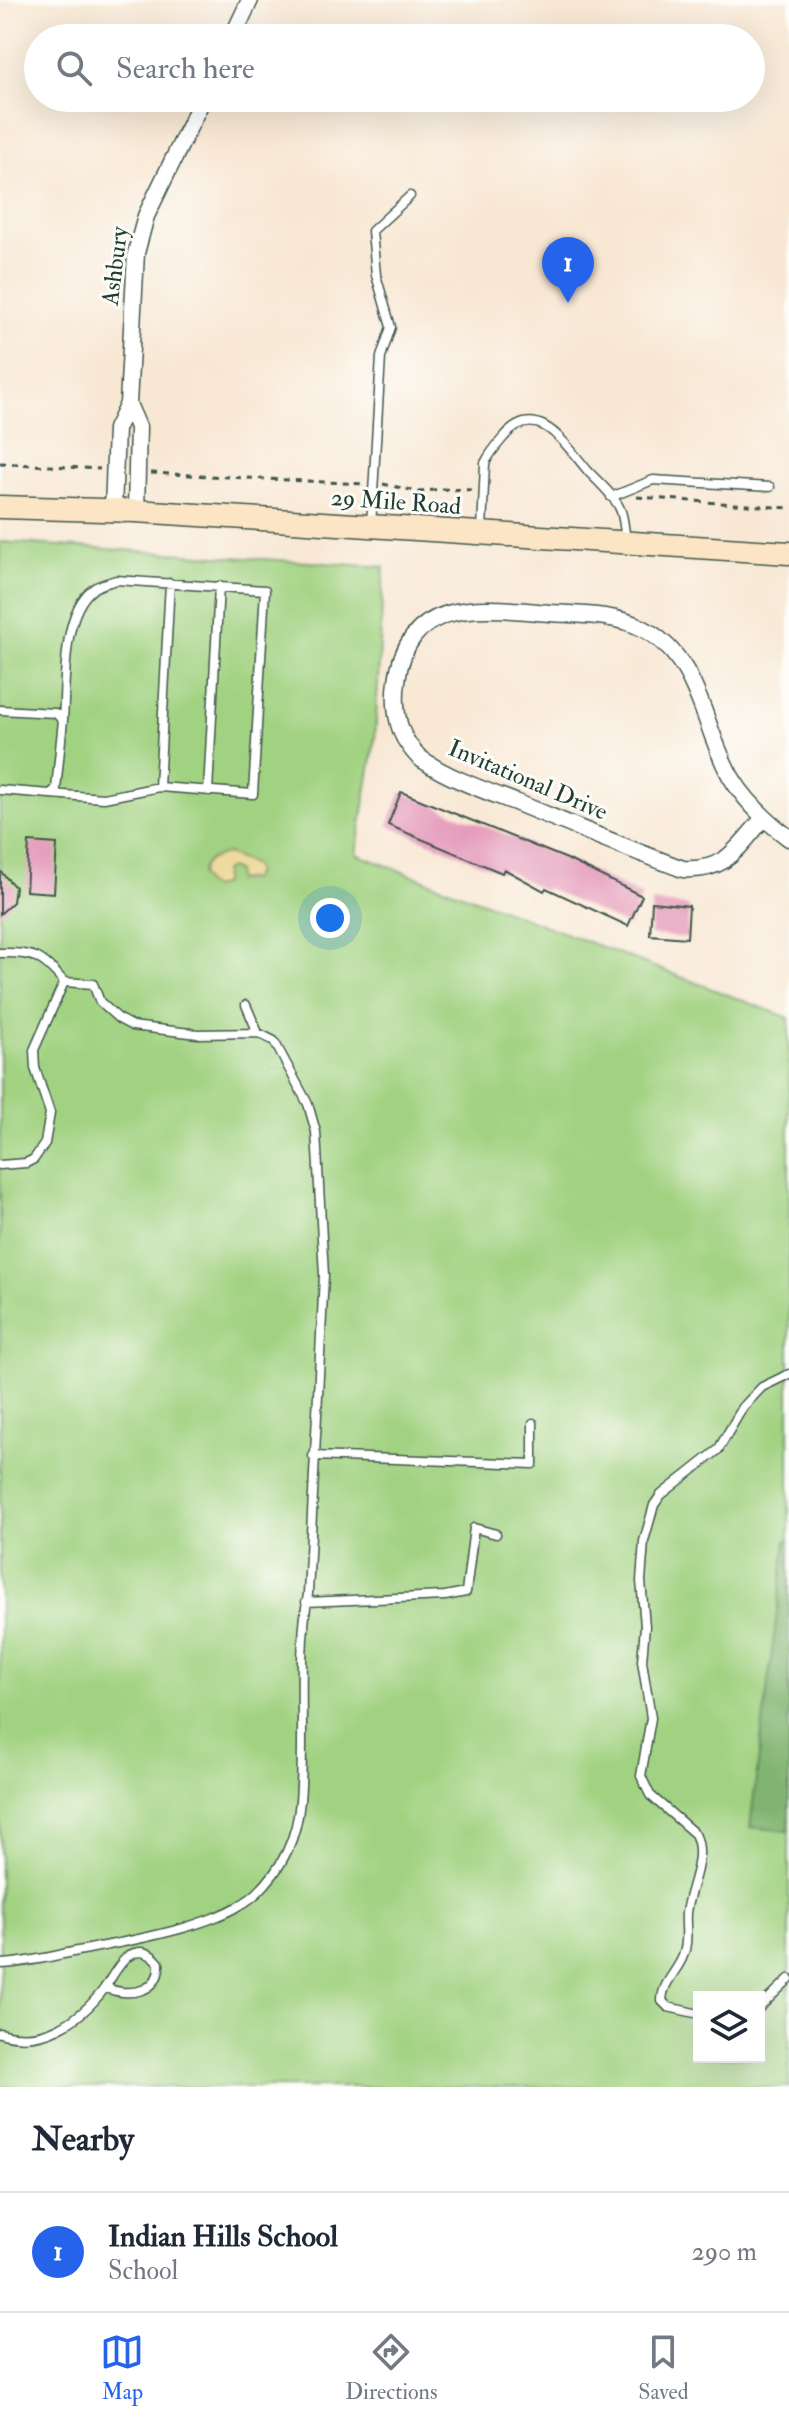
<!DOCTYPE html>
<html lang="en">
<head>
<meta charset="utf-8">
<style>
	:root { --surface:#fff; --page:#f2f2f3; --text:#1f2937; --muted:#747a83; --line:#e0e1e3; --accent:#2563eb }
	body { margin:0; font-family:"IM FELL Double Pica",serif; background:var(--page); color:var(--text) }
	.controls { position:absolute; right:24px; bottom:24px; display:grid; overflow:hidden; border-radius:0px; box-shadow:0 8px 32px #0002 }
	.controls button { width:72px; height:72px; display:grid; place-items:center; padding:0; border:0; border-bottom:2px solid var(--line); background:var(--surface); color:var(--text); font:40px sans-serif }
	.you { position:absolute; left:330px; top:918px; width:28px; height:28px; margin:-20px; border:6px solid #fff; border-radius:50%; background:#1a73e8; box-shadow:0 0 0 12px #1a73e833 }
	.badge { display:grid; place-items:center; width:52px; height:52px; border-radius:50%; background:var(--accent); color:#fff; font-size:26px; font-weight:700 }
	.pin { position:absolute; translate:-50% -66px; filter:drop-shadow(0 2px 4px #0008) }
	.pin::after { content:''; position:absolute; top:42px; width:28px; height:24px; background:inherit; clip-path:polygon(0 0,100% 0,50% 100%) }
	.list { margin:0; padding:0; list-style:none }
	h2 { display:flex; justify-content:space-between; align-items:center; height:104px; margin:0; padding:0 32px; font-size:34px }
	h2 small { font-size:26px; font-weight:400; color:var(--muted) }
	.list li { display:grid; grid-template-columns:52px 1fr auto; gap:24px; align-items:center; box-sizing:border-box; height:120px; padding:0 32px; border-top:2px solid var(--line) }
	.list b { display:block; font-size:30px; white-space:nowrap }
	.list p { margin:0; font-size:26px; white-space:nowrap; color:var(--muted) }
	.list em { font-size:26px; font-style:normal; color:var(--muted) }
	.icon { flex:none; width:44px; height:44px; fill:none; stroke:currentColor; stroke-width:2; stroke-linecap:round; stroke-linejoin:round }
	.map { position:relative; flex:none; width:789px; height:2087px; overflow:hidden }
	.search { position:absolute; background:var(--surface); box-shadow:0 8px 32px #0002; left:24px; right:24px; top:24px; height:88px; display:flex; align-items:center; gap:20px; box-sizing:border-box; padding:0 28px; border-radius:44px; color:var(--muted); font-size:30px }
	.sheet { height:224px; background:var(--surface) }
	nav { display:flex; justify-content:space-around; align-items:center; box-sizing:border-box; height:112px; border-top:2px solid var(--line); background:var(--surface); font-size:22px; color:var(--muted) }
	nav a { display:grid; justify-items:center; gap:4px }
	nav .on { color:var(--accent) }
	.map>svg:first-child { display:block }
</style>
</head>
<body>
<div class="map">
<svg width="789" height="2087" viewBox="0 0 789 2087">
	<rect width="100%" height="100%" fill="#fdfcf7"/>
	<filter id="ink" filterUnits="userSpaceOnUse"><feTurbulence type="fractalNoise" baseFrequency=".0125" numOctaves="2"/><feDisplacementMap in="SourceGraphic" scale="16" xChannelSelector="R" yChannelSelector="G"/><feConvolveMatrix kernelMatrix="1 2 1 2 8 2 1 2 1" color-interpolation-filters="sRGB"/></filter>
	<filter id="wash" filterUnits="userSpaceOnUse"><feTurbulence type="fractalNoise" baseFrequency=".006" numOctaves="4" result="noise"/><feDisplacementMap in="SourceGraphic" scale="32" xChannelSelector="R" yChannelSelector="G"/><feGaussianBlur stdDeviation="1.8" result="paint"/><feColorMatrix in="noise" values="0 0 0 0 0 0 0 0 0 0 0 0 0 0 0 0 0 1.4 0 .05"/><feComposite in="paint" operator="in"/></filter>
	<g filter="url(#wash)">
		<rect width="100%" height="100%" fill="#f8e7d3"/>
		<path fill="#a1d281" stroke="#60885a" stroke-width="2" fill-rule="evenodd" d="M0,542L384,567L375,739L356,854L789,1018V1539L786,1541L772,1829L789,1831V2087H0ZM699,1997H759V2057H699Z"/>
		<path fill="#80b46f" stroke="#507852" stroke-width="2" d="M789,1539V1831L750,1827L786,1541Z"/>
		<path fill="#eeda9e" stroke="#868c69" stroke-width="2" d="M227,854L254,865L256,872L252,879L237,881L236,871L230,868L224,871L223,884L213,888L206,885L201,875C203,860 213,857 227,854Z"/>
		<g id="blocks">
			<path fill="#e498b9" d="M401,792L567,859L642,896L628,926L546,888L544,891L504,869L502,873L388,825Z
				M29,842L57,844L54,893L26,891Z
				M0,871L15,887L13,902L0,914Z
				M652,902L689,906L687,938L650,935Z"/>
		</g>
	</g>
	<g filter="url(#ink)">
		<use href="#blocks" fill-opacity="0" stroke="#40564c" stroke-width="2"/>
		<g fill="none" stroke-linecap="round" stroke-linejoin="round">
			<g stroke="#40564c" stroke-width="11">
				<path id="lane" d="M611,497L653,480L770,487
					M371,526L381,357L391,327L376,275L372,231L410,196
					M482,530L485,463C490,453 496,446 503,438C537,398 565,444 588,471C598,482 614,495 620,509C624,517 624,530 626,539
					M0,710L55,713L63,720L56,789L50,794L0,790
					M159,787L170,583
					M208,791L219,586
					M50,794L104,798L159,787L253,794L265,590L116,580C109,583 99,584 93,589C61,613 66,683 63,720
					M0,953C34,952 42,956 64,982L93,984L100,1002L119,1019L132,1026L198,1034L258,1033L274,1041L308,1104L316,1132L324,1275L308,1594C296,1665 306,1731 300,1801C297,1836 283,1868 257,1893C220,1927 128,1941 78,1951C52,1956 27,1963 0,1964
					M246,1005L258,1033
					M0,1165L26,1163L34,1159L45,1143L50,1113L35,1068L34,1050L64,982
					M313,1456L533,1464V1423
					M306,1602L445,1596L466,1592L474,1528L496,1534
					M759,2008L789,1979
					M699,2014L668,2007L662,2001C662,1983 677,1972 683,1956C689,1942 685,1927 686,1913C689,1887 707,1858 695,1834L650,1795L641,1776L651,1718L642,1661L645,1626L641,1581L644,1541L654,1505L661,1495L718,1450L743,1407L762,1387L789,1374
					M0,2033C42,2046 79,2022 104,1989C111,1979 117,1966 126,1958C138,1948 149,1951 159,1963C161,1993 127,1998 105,1987"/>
			</g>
			<g stroke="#40564c" stroke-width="19">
				<path id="street" d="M232,38L250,0
					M128,404L138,427L136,511
					M113,511L116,429L128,404L136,253L146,216L203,98
					M763,819C737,848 726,872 683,869C628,849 574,826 520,804C492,793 450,779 426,762C420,759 413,751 409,745C396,728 394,702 397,681C408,594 485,608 550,613C581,615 616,614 644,629C701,660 702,727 731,777C746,802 766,821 789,838"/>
			</g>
			<g stroke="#40564c" stroke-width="25">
				<path id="secondary" d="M0,507L136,511L789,553"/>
			</g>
			<path stroke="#40564c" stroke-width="3" stroke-dasharray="6 6" stroke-linecap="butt" d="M0,463L100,469
				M151,473L364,484
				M383,484L421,492L439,489L474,490
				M637,497L789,508"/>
			<use href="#lane" stroke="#fff" stroke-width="8"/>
			<use href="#street" stroke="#fff" stroke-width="16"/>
			<use href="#secondary" stroke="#fce5c4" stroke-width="22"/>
		</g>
	</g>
	<g text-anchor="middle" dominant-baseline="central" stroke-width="6" stroke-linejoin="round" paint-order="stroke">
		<g font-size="24" fill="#1f3d34" stroke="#fdfcf7">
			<text transform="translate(115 266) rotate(-83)">Ashbury</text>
			<text transform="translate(396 502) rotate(4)">29 Mile Road</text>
			<text transform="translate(528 780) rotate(23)">Invitational Drive</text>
		</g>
	</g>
</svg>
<div class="controls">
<button><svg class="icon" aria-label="layers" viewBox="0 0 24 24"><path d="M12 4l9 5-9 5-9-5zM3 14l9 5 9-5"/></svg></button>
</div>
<div class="you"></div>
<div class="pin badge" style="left:568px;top:303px">1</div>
<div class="search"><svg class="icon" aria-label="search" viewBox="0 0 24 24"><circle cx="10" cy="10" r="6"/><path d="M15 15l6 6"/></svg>Search here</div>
</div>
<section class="sheet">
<h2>Nearby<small></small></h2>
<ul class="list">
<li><span class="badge">1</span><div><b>Indian Hills School</b><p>School</p></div><em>290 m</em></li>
</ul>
</section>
<nav>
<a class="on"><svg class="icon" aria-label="map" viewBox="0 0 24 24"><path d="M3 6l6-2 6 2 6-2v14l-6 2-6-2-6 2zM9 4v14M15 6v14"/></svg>Map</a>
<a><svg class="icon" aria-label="directions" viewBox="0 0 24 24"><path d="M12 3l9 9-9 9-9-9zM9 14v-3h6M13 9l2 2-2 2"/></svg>Directions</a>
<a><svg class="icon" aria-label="saved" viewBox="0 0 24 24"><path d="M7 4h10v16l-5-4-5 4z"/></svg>Saved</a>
</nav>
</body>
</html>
